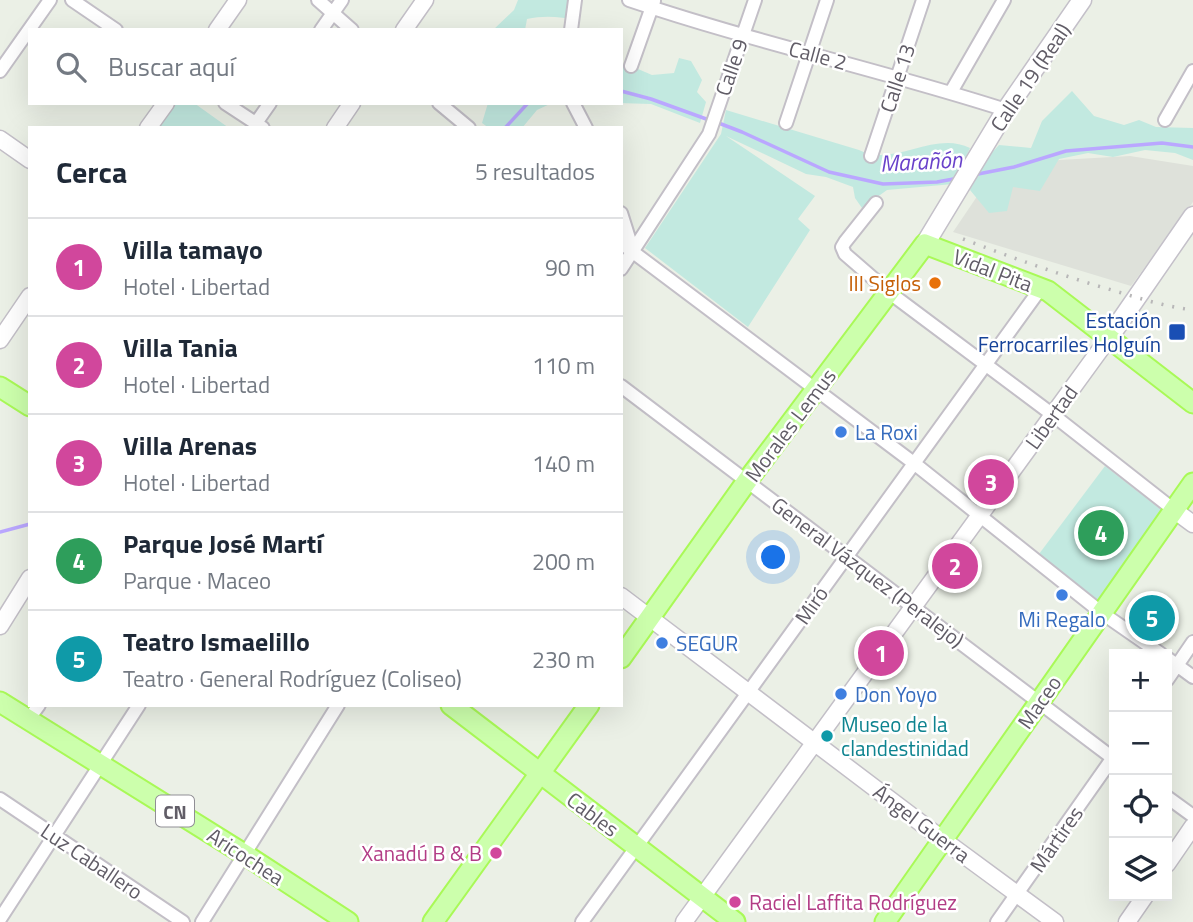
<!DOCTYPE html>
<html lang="es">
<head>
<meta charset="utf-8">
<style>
	:root { --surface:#fff; --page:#f6f6f7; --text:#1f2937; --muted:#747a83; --line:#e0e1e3; --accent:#0f766e }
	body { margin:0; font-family:"Titillium Web",sans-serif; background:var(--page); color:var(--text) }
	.controls { position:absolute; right:21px; bottom:21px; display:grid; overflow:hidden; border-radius:0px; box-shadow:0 7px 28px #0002 }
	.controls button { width:63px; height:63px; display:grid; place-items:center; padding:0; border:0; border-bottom:2px solid var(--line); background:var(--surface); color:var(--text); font:35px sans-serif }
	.you { position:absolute; left:774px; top:558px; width:24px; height:24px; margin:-18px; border:5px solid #fff; border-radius:50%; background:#1a73e8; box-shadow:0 0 0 10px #1a73e833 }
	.badge { display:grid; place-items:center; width:46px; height:46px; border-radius:50%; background:var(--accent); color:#fff; font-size:23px; font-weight:700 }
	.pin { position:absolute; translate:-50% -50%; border:4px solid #fff; box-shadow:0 2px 7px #0006 }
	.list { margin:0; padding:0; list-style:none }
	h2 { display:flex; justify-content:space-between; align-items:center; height:91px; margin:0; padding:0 28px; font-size:30px }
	h2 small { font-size:23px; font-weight:400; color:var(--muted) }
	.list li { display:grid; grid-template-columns:46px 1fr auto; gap:21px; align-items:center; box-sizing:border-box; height:98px; padding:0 28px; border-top:2px solid var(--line) }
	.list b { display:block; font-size:26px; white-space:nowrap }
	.list p { margin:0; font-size:23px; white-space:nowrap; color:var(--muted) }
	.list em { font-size:23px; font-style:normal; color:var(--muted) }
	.icon { flex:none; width:38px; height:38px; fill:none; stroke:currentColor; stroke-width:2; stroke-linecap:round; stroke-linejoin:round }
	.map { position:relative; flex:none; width:1193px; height:922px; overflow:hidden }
	.search { position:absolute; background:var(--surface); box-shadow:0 7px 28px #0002; left:28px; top:28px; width:595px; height:77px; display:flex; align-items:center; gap:18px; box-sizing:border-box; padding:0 24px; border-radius:0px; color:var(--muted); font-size:26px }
	.panel { position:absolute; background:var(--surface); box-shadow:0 7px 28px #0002; left:28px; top:126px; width:595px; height:581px; border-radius:0px }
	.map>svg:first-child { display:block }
</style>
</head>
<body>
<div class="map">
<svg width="1193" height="922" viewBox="0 0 1193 922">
	<rect width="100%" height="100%" fill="#ebf0e6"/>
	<path fill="#dee1da" d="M1130,156L1193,166V202L1131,286L953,232L980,192L1059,160Z"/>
	<path fill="#c2e9e0" d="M518,0H581L578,20C560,17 545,15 527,19L525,30H493L514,10Z
		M679,58L691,61L702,80L697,92L706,102L700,123L651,104L618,103H621V66H631L652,75L674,73Z
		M1072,91L1094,116L1124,125L1139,120L1156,127L1193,128V160L1175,153L1145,150L1113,157L1088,153L1059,159L1040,191L1013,187L1007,211L989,213L970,190L985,160L999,145L1031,148L1042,121Z
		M176,103H194L229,128H159Z
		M488,103H552L537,110L522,128H489L482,123Z
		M726,110L859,150C893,168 934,130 970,148L953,184L887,190L862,208L855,198L853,187L826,177L806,174L726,136L815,196L798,219L810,230L748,327L645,248L721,134Z
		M1105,466L1164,512L1098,600L1039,554Z"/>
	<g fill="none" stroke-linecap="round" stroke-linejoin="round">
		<path stroke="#baa7ff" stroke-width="3.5" d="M621,91L651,99L709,120
			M716,122L742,132L829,172L883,184L937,182L959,178
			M505,128L528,103
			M973,175L1014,167L1066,151L1162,143L1193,147
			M0,532L30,524"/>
		<g stroke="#c3bfc7" stroke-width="16">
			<path id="minor" d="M72,0L116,30
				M318,0L352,30
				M629,0C753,42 882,70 1006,110
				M321,30L342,0
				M571,30L575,0
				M631,66L654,1
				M0,71L50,0
				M951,92L1004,0
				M225,103L263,128
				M439,103L469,128
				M573,103L586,128
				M1165,120L1193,71
				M256,123L270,103
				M786,123L827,0
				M871,156L923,0
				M876,203L845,242L842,247L845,254L890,293L1053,415L1174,510
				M621,213L633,251
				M621,243L915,464L1102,613L1161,654
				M621,269L709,134L755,0
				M621,386L1114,759
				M1167,658L1193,677
				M1167,680L1193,642
				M28,720L39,705
				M1167,797L1193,816
				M0,799L183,922
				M0,919L139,705
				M202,922L338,705
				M582,922L1041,288
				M997,922L1114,756"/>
		</g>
		<g stroke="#c3bfc7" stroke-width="19">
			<path id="tertiary" d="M217,30L238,0
				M404,30L425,0
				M148,128L166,103
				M335,128L352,103
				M0,139L30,160
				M0,340L30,296
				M1174,510L1193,524
				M621,596L942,839L1055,922
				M0,626L30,578
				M1167,864L1193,826
				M684,922L1108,339
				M1127,922L1145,896"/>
		</g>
		<g stroke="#c4c0c9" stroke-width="21">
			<path id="secondary" d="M925,244L1006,110L1082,0
				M1108,339L1193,216"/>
		</g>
		<g stroke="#a9f957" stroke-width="23">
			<path id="primary" d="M0,387L30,406
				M621,658L747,481L925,244L1048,291L1193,403
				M0,702L244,854L348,922
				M451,705L735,922
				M433,922L589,705
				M885,922L1193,483"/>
		</g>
		<use href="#minor" stroke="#fff" stroke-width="12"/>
		<use href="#tertiary" stroke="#fff" stroke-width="16"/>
		<use href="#secondary" stroke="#fff" stroke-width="18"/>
		<use href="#primary" stroke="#ccffac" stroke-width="19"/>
		<path stroke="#b8b7b8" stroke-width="3.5" stroke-dasharray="2 9" stroke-linecap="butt" d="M963,239C1008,256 1052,272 1098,286C1130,295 1160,306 1193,310"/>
	</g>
	<circle fill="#e8710a" stroke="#fff" stroke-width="2.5" cx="935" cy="283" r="7"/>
	<rect fill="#1a4fb4" stroke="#fff" stroke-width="2.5" x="1168" y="323" width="18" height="18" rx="3.5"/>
	<g fill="#3f7fe0" stroke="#fff" stroke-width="2.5">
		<circle cx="841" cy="432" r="7"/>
		<circle cx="1062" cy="595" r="7"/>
		<circle cx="662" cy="643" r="7"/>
		<circle cx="841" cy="694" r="7"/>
	</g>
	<circle fill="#0f9aa8" stroke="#fff" stroke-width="2.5" cx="827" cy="736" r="7"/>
	<g fill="#d1479c" stroke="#fff" stroke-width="2.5">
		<circle cx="496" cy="853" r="7"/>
		<circle cx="735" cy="902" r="7"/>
	</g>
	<g text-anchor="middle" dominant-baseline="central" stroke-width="5" stroke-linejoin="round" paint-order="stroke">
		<rect fill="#fff" stroke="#908e95" stroke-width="2" x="156" y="795.5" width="38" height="31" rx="5"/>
		<g font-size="19" font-weight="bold" fill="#615d67">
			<text x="175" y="811">CN</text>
		</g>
		<g font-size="21" fill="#615d67" stroke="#fff">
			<text transform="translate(818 55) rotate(15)">Calle 2</text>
			<text transform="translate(731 67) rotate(-71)">Calle 9</text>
			<text transform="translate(1030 77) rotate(-56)">Calle 19 (Real)</text>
			<text transform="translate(897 78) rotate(-72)">Calle 13</text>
			<text transform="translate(993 270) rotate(21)">Vidal Pita</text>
			<text transform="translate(1051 417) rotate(-54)">Libertad</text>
			<text transform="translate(790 425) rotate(-53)">Morales Lemus</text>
			<text transform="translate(868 572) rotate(37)">General Vázquez (Peralejo)</text>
			<text transform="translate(811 605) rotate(-55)">Miró</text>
			<text transform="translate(1039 702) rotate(-55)">Maceo</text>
			<text transform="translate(593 814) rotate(37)">Cables</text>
			<text transform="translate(922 823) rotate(37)">Ángel Guerra</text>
			<text transform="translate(1056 839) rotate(-55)">Mártires</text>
			<text transform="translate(246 856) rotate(33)">Aricochea</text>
			<text transform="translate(92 861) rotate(34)">Luz Caballero</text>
		</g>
		<g font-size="21" fill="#c56008" stroke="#fff" text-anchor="end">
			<text x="921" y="283">III Siglos</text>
		</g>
		<g font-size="21" fill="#164399" stroke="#fff" text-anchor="end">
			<text x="1161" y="320">Estación<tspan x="1161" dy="24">Ferrocarriles Holguín</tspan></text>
		</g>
		<g font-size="21" fill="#366cbe" stroke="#fff" text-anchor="start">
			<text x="855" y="432">La Roxi</text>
			<text x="1062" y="619" text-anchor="middle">Mi Regalo</text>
			<text x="676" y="643">SEGUR</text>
			<text x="855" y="694">Don Yoyo</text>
		</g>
		<g font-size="21" fill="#0d838f" stroke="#fff" text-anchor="start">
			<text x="841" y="724">Museo de la<tspan x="841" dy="24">clandestinidad</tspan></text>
		</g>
		<g font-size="21" fill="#b23c85" stroke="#fff" text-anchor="end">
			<text x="482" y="853">Xanadú B &amp; B</text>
			<text x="749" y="902" text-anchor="start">Raciel Laffita Rodríguez</text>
		</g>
		<g font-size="23" font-style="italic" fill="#6942ca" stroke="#fff">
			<text transform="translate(921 161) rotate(-3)">Marañón</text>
		</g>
	</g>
</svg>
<div class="controls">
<button>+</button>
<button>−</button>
<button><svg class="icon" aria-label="locate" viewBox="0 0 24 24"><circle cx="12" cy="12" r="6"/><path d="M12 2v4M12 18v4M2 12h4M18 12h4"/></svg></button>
<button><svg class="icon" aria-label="layers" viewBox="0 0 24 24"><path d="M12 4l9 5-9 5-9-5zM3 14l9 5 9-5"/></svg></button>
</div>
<div class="you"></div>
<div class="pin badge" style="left:881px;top:653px;background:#d1479c">1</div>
<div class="pin badge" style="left:955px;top:566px;background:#d1479c">2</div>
<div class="pin badge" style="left:991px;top:482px;background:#d1479c">3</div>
<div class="pin badge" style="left:1101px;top:533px;background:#2e9e5b">4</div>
<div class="pin badge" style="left:1152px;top:618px;background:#0f9aa8">5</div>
<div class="search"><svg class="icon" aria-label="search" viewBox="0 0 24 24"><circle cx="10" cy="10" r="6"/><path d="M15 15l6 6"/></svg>Buscar aquí</div>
<section class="panel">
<h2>Cerca<small>5 resultados</small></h2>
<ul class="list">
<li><span class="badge" style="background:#d1479c">1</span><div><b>Villa tamayo</b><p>Hotel · Libertad</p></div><em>90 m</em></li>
<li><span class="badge" style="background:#d1479c">2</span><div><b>Villa Tania</b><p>Hotel · Libertad</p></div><em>110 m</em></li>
<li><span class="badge" style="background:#d1479c">3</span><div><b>Villa Arenas</b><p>Hotel · Libertad</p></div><em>140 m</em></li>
<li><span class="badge" style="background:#2e9e5b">4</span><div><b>Parque José Martí</b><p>Parque · Maceo</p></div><em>200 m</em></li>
<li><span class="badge" style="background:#0f9aa8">5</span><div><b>Teatro Ismaelillo</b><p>Teatro · General Rodríguez (Coliseo)</p></div><em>230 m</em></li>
</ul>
</section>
</div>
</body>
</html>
